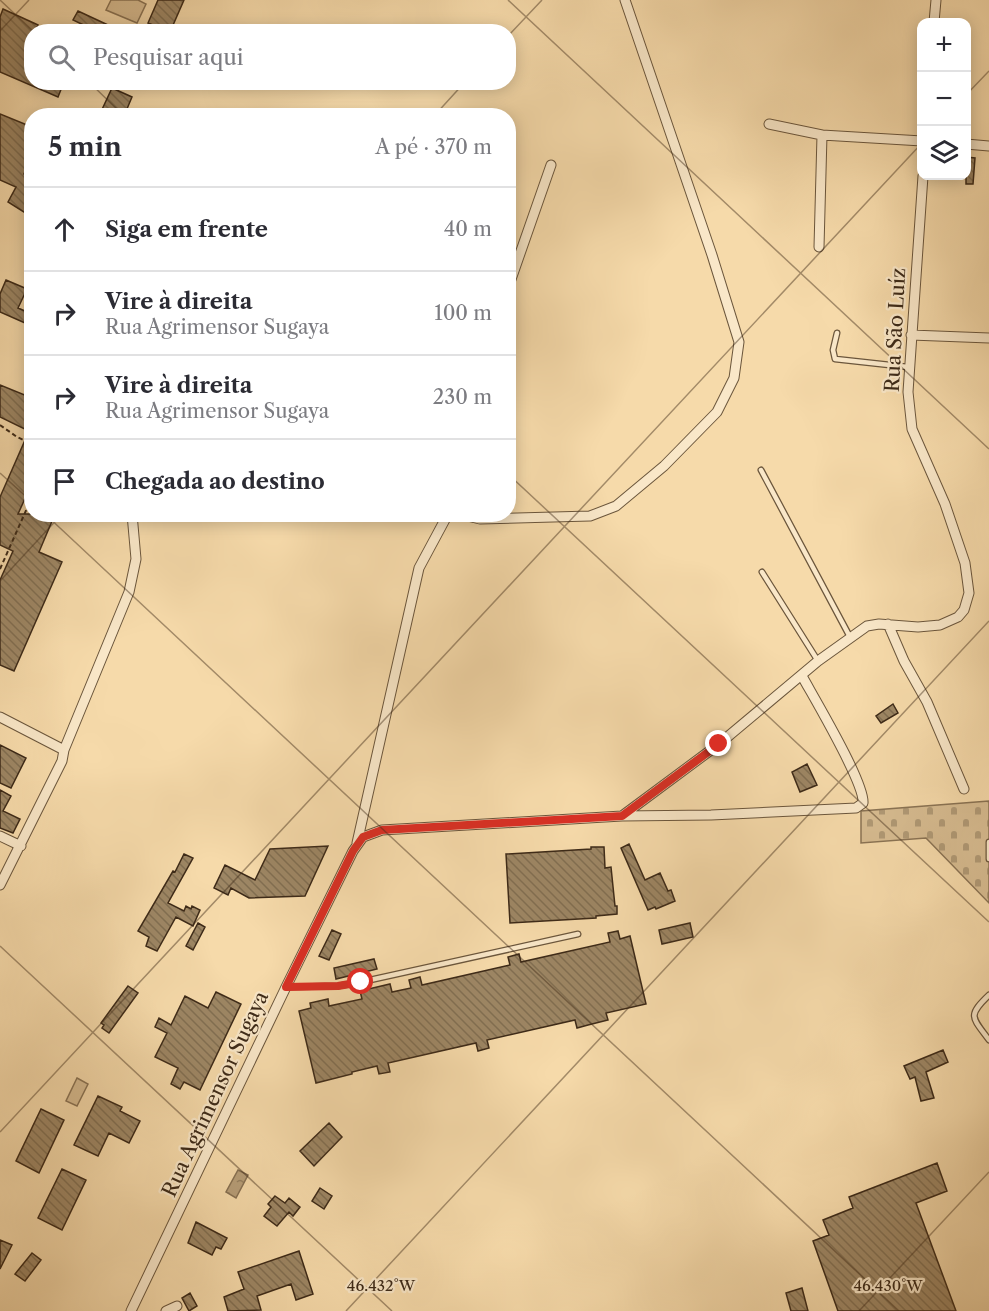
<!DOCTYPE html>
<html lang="pt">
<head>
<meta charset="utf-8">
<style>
	:root { --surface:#fff; --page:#f2f2f3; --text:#2b2b33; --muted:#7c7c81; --line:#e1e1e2 }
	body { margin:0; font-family:"Libre Caslon Text",serif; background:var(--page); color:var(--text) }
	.controls { position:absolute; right:18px; top:18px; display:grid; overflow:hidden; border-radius:12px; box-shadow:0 3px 15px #0003 }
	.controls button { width:54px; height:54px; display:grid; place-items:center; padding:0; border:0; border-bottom:2px solid var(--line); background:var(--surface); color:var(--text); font:30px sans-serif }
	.stop { position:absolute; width:18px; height:18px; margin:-14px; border:4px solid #d93025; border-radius:50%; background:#fff }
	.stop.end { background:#d93025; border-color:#fff; box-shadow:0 2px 6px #0008 }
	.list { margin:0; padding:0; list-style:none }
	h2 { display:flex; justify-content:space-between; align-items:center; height:78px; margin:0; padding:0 24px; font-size:26px }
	h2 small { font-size:20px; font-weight:400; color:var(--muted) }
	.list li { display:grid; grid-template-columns:39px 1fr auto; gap:18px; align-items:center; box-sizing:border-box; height:84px; padding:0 24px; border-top:2px solid var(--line) }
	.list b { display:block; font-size:22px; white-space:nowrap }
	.list p { margin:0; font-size:20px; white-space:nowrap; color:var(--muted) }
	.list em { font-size:20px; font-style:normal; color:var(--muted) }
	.icon { flex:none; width:33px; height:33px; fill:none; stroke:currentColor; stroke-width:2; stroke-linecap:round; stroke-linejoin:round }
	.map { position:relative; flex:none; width:989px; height:1311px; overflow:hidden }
	.search { position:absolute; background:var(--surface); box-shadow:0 3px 15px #0003; left:24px; top:24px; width:492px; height:66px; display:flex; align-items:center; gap:15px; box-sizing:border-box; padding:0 21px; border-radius:24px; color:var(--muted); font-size:22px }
	.panel { position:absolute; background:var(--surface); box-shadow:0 3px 15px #0003; left:24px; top:108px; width:492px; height:414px; border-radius:24px }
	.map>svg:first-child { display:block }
</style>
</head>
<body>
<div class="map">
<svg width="989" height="1311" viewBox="0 0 989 1311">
	<defs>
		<pattern id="cemetery-stones" width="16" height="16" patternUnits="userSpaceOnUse" patternTransform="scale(1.5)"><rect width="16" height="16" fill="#d7bc91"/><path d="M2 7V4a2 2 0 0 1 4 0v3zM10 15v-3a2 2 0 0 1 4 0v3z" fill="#b09975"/></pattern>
		<pattern id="water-ripples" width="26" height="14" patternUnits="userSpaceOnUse" patternTransform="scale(1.5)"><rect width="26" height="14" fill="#b79e78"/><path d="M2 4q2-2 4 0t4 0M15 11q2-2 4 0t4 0" fill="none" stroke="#968161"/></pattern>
		<pattern id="building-back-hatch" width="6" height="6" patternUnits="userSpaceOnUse" patternTransform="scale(1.5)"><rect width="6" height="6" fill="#9d8664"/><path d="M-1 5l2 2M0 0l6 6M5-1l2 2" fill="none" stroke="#816e51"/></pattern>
	</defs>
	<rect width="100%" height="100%" fill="#f6daaa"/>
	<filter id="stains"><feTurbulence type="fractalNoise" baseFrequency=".00333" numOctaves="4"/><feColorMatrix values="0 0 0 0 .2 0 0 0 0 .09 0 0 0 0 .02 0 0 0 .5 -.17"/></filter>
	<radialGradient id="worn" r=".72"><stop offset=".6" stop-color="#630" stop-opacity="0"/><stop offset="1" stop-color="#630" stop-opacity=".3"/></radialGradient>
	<path fill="url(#cemetery-stones)" stroke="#8a7354" stroke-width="1.5" d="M989,801V903L926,838L861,843V811Z"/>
	<path fill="#d7bc91" stroke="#8a7354" stroke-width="1.5" d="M111,0H138L146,4L137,23L106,10Z
		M77,1078L88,1084L77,1106L66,1101Z"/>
	<path fill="url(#water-ripples)" stroke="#867052" stroke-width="1.5" d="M238,1170L248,1175L236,1198L226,1192Z"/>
	<path fill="url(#building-back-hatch)" stroke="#3d2a18" stroke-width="1.5" d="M158,0H184L170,32L148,23Z
		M3,9L38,25L35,32H32V82H51L62,87L58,97L0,72V17Z
		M78,11L123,32H98L73,20Z
		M112,88L132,97L124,116H99Z
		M0,114L32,127V156L24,174L32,178V206L27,214L8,202L16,187L0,180Z
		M966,157L975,158L973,184H966Z
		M6,280L27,289L18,308L32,314V326L0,312V294Z
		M0,385L32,398V483L18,514H55L39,552L62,562L14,671L0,665V580L13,551L0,545V497L29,431L0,417Z
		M893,704L898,713L881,723L876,716Z
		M0,745L26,758L11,788L0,783Z
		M807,764L817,785L800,792L792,772Z
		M0,790L11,796L3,811L20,819L13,833L0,828Z
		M629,844L645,880L660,873L668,891L671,890L675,901L656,909L655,907L648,910L621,848Z
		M328,846L305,896L249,898L231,888L228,895L214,888L225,865L255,880L270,849Z
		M591,847H604L605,868L611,867L615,906H617V914L596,916V918L510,923L506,854L591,849Z
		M184,854L193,858L168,903L184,911L186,906L191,909L192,906L200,910L193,926L176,917L157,951L146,946L149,937L138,931L173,871L175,872Z
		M198,923L205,927L193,950L186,946Z
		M690,923L693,937L662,944L659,930Z
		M332,930L341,934L329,960L319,956Z
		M618,931L620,939L630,936L646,1004L606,1013L608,1020L588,1025L577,1028L575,1020L487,1040L489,1048L478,1051L476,1043L388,1063L390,1072L379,1074L377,1066L352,1072V1074L316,1083L299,1011L311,1008L310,1003L328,999L329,1006L362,999L360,991L390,984L392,992L411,988L409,980L420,977L422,985L510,965L508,957L519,954L521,962L610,942L608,933Z
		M374,959L377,969L336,979L334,968Z
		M128,986L138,993L109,1033L102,1028L104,1025L101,1023Z
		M216,992L241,1004L200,1090L184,1082L180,1089L171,1084L178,1068L155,1057L167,1033L155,1027L159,1018L171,1025L185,996L208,1008Z
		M943,1050L948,1062L926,1072L934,1098L921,1101L915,1077L910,1079L904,1066Z
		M98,1096L122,1107L120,1111L140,1121L129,1143L109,1133L98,1156L74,1145Z
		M41,1109L64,1120L39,1173L16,1161Z
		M329,1123L342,1137L314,1166L300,1151Z
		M937,1163L947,1191L916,1203L956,1311H838L813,1241L829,1235L823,1220L853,1208L849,1197Z
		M62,1169L86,1180L62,1230L38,1218Z
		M320,1188L332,1196L324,1209L312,1201Z
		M275,1196L285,1203L289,1198L300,1207L293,1216L289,1212L277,1226L264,1216L271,1207L268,1204Z
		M196,1222L227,1238L221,1249L216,1247L212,1255L188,1243Z
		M0,1240L12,1245L0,1269Z
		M299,1251L313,1294L296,1300L291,1284L257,1296L261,1310L228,1311L224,1297L244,1289L238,1272Z
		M32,1253L41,1260L25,1281L15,1274Z
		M802,1288L808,1311H791L786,1293Z
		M190,1293L197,1306L189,1311L182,1298Z"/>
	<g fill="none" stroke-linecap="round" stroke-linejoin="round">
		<g stroke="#6b563c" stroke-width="7">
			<path id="lane" d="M837,333L833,350L835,359L908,367
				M761,470L850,637
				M762,572L818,661
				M989,842V859
				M286,987L338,986L361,982L578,934
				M989,995C967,1016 972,1017 989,1040"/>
		</g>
		<g stroke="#6b563c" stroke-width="11">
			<path id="street" d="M934,22L936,0
				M769,124L822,135L819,247
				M822,135L922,141
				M966,144L989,146
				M508,288L551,165
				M911,335L989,338
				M459,514L480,519L590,516L616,506L664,466L717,412L734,378L739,342L712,255L625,0
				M888,624L904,661L927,702L964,789
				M0,717L64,750
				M622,816L719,744L818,661L867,626L879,624L918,627L940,625L958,617L964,610L969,593L965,563L945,504L912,429L908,392L923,176
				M0,836L21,846
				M357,843L419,568L448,514
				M0,885L62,761L64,750L129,592L136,559L132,514
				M131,1311L286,987L353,851L363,837L382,830L622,816L711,815L856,808L863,803C865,783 814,698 802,676
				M166,1311L177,1306"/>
		</g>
		<path stroke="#3d2a18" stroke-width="2" stroke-dasharray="4.5 3" stroke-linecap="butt" d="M0,425L17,437L32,444
			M0,569L32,497"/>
		<use href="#lane" stroke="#f9e7c8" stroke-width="4.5"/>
		<use href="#street" stroke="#f9e7c8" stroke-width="9"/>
	</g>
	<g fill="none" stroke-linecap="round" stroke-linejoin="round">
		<path stroke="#d93025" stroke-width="8" d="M361,982L338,986L286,987L353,851L363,837L382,830L622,816L719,744"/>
	</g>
	<path fill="none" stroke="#3d2a18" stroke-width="1.5" stroke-opacity="0.45" d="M0,0L34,32M508,0L989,449M0,31L29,0M508,36L542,0M89,82L124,116M966,95L989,71M434,116L465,82M0,473L32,502M508,474L989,922M45,514L899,1311M0,581L62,514M0,946L392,1311M0,1132L922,143M346,1311L989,621M859,1311L989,1172"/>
	<g text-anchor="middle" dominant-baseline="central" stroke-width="4.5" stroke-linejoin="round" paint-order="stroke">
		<g font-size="20" fill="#3d2a18" stroke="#f9e7c8">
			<text transform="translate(895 330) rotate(-87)">Rua São Luíz</text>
			<text transform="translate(215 1094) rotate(-65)">Rua Agrimensor Sugaya</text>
		</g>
	</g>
	<g font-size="15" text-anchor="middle" fill="#3d2a18" stroke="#f9e7c8" stroke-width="4.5" stroke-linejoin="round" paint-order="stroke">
		<text x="381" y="1291">46.432°W</text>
		<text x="888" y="1291">46.430°W</text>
	</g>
	<rect width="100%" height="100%" filter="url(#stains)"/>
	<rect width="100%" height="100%" fill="url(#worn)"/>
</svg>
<div class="controls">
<button>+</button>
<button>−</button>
<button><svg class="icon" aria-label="layers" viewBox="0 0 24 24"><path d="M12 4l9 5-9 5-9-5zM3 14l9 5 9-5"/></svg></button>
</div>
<div class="stop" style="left:361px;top:982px"></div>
<div class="stop end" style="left:719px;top:744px"></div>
<div class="search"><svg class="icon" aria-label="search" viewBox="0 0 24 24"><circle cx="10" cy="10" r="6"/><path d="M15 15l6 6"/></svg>Pesquisar aqui</div>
<section class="panel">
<h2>5 min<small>A pé · 370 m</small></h2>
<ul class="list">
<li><svg class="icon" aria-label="ahead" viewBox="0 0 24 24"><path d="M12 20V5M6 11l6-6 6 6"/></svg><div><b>Siga em frente</b></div><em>40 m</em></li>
<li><svg class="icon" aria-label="right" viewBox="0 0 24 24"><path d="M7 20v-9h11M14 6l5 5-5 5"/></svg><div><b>Vire à direita</b><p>Rua Agrimensor Sugaya</p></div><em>100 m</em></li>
<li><svg class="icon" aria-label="right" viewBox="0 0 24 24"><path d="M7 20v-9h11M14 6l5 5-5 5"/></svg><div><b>Vire à direita</b><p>Rua Agrimensor Sugaya</p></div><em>230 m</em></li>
<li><svg class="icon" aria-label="arrive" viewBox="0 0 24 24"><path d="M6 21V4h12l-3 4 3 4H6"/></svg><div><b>Chegada ao destino</b></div></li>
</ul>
</section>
</div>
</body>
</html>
